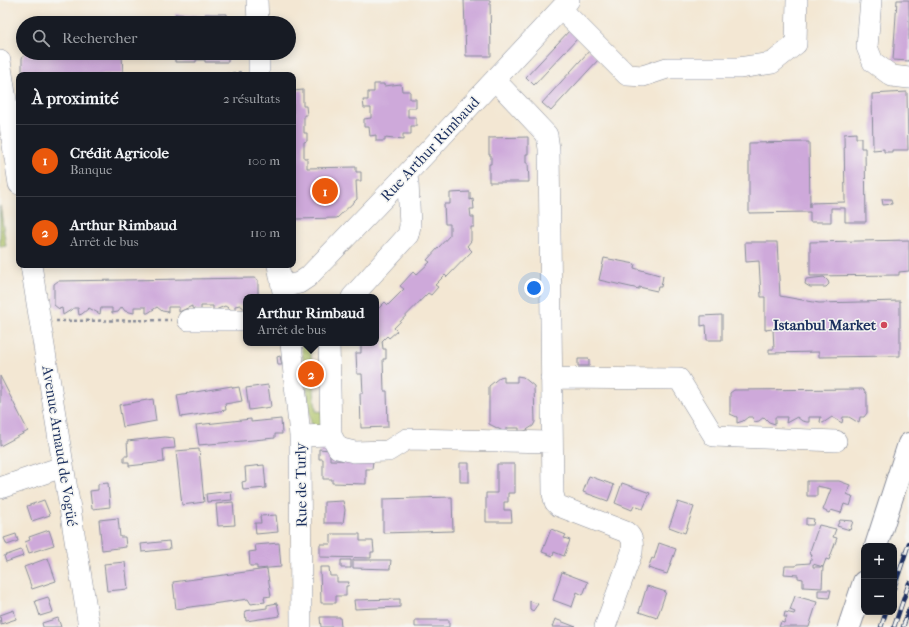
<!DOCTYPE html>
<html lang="fr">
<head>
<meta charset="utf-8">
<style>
	:root { --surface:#171b24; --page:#242831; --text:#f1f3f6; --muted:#9ea1a6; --line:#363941; --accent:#ea580c }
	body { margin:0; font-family:"IM FELL French Canon",serif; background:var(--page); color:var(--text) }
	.controls { position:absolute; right:12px; bottom:12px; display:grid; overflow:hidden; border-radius:8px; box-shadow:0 2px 10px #0003 }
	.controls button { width:36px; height:36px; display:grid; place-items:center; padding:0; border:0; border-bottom:1px solid var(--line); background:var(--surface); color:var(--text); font:20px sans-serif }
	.you { position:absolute; left:534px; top:288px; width:14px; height:14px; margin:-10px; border:3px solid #fff; border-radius:50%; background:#1a73e8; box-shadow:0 0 0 6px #1a73e833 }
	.badge { display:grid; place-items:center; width:26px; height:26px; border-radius:50%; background:var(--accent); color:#fff; font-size:13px; font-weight:700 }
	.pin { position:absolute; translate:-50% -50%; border:2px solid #fff; box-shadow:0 1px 4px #0006 }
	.popup { position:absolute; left:243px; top:294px; width:136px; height:52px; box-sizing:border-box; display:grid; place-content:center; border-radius:8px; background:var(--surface); filter:drop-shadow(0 1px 3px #0005); font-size:13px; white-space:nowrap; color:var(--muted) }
	.popup b { font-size:15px; color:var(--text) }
	.popup::after { content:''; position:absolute; left:50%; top:100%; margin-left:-8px; border:8px solid transparent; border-top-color:var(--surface) }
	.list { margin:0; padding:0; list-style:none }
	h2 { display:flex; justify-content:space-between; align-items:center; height:52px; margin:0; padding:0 16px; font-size:17px }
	h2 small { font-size:13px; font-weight:400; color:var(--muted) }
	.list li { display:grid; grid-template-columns:26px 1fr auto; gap:12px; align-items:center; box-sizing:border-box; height:72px; padding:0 16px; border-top:1px solid var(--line) }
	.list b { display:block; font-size:15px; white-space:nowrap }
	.list p { margin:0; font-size:13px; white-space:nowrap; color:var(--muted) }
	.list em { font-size:13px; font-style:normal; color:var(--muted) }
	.icon { flex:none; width:22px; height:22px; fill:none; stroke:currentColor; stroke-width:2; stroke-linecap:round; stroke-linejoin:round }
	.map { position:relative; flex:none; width:909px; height:627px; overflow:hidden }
	.search { position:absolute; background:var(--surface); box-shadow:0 2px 10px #0003; left:16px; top:16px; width:280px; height:44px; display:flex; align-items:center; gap:10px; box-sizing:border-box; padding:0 14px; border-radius:22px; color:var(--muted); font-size:15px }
	.panel { position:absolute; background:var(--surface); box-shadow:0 2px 10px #0003; left:16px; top:72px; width:280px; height:196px; border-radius:8px }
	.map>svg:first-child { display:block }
</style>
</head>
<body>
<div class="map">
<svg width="909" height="627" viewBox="0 0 909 627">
	<rect width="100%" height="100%" fill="#f6f6f2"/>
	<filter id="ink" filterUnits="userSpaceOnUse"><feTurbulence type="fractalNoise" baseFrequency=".025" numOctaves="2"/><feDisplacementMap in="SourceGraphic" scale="8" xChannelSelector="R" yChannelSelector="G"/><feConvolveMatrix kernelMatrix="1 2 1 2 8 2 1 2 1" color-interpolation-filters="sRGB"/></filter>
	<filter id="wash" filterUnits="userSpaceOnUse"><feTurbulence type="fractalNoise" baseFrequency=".012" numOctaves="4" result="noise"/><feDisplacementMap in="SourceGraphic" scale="16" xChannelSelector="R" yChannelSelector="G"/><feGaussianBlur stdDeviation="0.9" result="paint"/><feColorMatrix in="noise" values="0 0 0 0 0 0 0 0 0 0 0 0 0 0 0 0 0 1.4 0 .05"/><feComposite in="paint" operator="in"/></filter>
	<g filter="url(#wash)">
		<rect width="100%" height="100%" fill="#f3e7d3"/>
		<path fill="#afc367" stroke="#657962" d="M0,206L6,246L0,247Z
			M301,343H310L316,411L326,412L323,425L315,427L311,423Z"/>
		<g id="blocks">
			<path fill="#cea9da" d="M464,0H490L491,56H466Z
				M897,0H909V61L893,60Z
				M175,14L205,16V14H227V23H175Z
				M570,30L578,38L534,85L526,77Z
				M590,50L599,59L551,111L542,103Z
				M25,53H120L122,55L123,74L22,75V58Z
				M175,53H228V62H205V60H196V62H175Z
				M374,84H384V86L401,84L402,91H410V99H416V108H408V117H416V126H411V134H403V140L385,138V141H376V135L370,136L369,127H364V119L371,118V108H364L363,100H368V92H374Z
				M303,90V106H306L307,115H304V133H307V141L304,142V158H307V168L356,167V172H361V181H356L357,199L337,218L297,219L293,212V91Z
				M907,92L908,150H892V152H884V149L873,150L872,94Z
				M856,133V138H861V148H865L866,222H845V208H831V222H810V212L749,213V143L809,142L810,207V203L845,202L844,134Z
				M528,137V154H526V163H528L529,182H489V164H491V155H489V138Z
				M470,192V200L473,199L474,209H470L471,217H474V227H471V241L467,246L472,251L447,277L445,275L435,285L438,287L431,295L428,293L394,328L397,331L389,338L387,336L382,341L383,349H386V359H383L384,391H387L388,427L361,428L360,393H363L362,374H357L356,353H361V343H376V311L385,302L388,305L404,289L400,286L413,272L416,275L430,262L427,260L450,235V224H445L444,204H450V193Z
				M882,199H891L892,204L883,205Z
				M909,240V271L899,272V275L810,276V242Z
				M745,242H777L780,296L819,303L900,301V356L819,357V352L769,353V349H774L773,329L765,330V297H761L759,261L746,262Z
				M604,258L635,264L634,268L663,276L661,287H658L657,291L639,287V289L599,280Z
				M824,277L828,281L829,284L826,287H810L805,284L806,279Z
				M254,278L258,280V297H246V310L240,305L235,306V312L225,306L213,311V306H201V312L192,308V306L179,312V307H168V312L162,311L157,307L148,313H146V307H134V313L125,311L122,307L118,312L112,313V308H101L100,314L89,308L82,314L79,315L78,308H74L63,315L62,308L59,309L54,305V284L58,281Z
				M722,315V340H707L706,325L701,326V316Z
				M280,356L282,365H278L277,357Z
				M578,359H589V366H578Z
				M0,376L28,431L0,446Z
				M504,376V382H517V376L523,377L534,386L535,422L533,426L525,431L519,432V428H507V433L489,424V386L500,377Z
				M268,385L271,407L249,410L246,388Z
				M232,386L233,388L239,387L242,401L225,404L226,410L181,417L177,395Z
				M863,389L867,394V413L864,417H860L859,423L849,417H843L842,423L832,417L823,423L820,422L821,417H809V422H807L802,421L797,417L786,423L787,417H775V424L769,422L764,417L759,421L754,422L753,417H748L743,421L737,423V417L730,414V393L734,390Z
				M153,399L156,421L123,427L119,405Z
				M251,419V422L281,419L282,434H275V438L199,445L196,425Z
				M165,437L174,438L175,448L163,449L164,462L129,466V462H124V456H128L127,441Z
				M199,449L204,502L182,505L176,451Z
				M319,449L330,450V460L373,461L372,469H366V484L332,483V479H323V459H319Z
				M460,463H469V482H460Z
				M497,464H515V493H508V502H504V510H511L512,522H486V493H497Z
				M264,465L266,488L243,490L242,482L246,481L245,467Z
				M589,476L614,485L608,501L583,492Z
				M807,481H839L850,485L847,494L853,497L850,506L844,504L841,513L831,510L829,513L823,510L831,489L817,486V496H807Z
				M108,483L110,507L92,509L90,491L98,490V484Z
				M622,483L650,493L643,509L634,506L632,510L615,503Z
				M231,491L232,500L207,502L206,494Z
				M452,497L453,531L383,533V499Z
				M44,500L50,515L32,521L27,506Z
				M343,501L345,510L343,523H324V502Z
				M233,502L235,525L218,526L216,504Z
				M678,502L694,507L685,533L669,527Z
				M276,515L278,532L256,534L255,523H261L260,516Z
				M118,518L120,537H125L126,547L102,550L99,520Z
				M806,518L814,519L813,525H806Z
				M840,520L853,521L850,530L837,526Z
				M819,525L836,529L833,537L837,538L829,560L826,559L823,567L813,564V567H823L822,588L803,587V579L798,578V575L784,574L785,566H796L797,564L810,563L812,555L809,554Z
				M551,529L566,535L564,538L570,540L564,556L554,552L553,556L542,552Z
				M49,530L54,545L29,553L25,542L30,540L29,537Z
				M16,534L18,541L7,545L4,538Z
				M331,534H360V541H373L374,552H371V558L320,557V544H331Z
				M169,541L170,549L142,552L141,544Z
				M279,543L281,567L257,569V566H250L249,552L256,551L255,545Z
				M659,543L676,549L667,574L648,568L652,558L654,559Z
				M21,550L23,556L6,562L4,556Z
				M48,558L56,581L32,589L24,567Z
				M341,560H351V568H341Z
				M353,560H391L390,569L353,568Z
				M125,562L128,589L107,591L104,564Z
				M320,567H329L330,576H337V582H349L348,586H346V596H336V603H321Z
				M267,569L271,596L264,597L265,602L251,604L248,599L176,609L173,582Z
				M562,572L588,582L583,595L577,592L572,607L553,600Z
				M647,586L666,592L657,618L639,612Z
				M818,590H831L829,598L818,597Z
				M795,596L817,602L809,627H779L781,622L784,623L787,617H784L785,612L794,614L795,612L790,610Z
				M48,597L53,612L40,616L35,601Z
				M400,599V607L355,609L354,600Z
				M530,601L538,604L533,611L530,609Z
				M277,603L280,616L246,621L245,611L267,608V605Z
				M14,610L16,619L1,624L0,615Z
				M320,617H340L341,627H321Z
				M58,618L61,627H43L42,623Z
				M555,619L576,627H552Z
				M415,620H449V627H415Z"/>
		</g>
	</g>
	<g filter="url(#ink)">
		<use href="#blocks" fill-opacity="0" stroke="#878b98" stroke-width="1"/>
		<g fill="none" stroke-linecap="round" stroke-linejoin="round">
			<g stroke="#878b98" stroke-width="22">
				<path id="minor" d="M257,0L258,23
					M871,0L867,47L873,62L892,76L909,78
					M561,9L627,75L643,76L667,68H739L772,63L796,44L797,0
					M259,53V75
					M0,61L19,184
					M495,80L547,135L549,149L553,494L555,502L559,506L626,532C633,537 633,543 632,552L605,627
					M31,265L89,627
					M278,265L284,297
					M282,287L299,283L308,277L403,178L569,0
					M352,297L408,235L410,226L408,182L403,178
					M188,320H246
					M291,343L300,436L301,627
					M329,343L331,435
					M551,378L679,379L714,436L836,441
					M300,436L331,435L338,448L354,452L388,451L407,439L551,442
					M0,488L62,467"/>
			</g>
			<g stroke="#878b98" stroke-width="24">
				<path id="major" d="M876,546L909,444
					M849,627L864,582"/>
			</g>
			<path stroke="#878b98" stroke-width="2.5" stroke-dasharray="3 3" stroke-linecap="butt" d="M220,75L243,72
				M56,321L171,320"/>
			<use href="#minor" stroke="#fff" stroke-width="21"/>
			<use href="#major" stroke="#fff" stroke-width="22"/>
			<g stroke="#1b2f5e" stroke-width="4.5">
				<path id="rail" d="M894,588L909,543
					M881,627L886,612
					M894,627L909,583
					M903,627L909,609"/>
			</g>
			<use href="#rail" stroke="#f6f6f2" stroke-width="3" stroke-dasharray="9" stroke-linecap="butt"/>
		</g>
	</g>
	<circle fill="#d1495b" stroke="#f6f6f2" stroke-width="1.5" cx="884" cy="325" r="4"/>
	<g text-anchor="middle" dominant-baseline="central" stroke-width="3" stroke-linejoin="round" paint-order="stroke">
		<g font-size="15" fill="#1b2f5e" stroke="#f6f6f2">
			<text transform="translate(430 149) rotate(-47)">Rue Arthur Rimbaud</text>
			<text transform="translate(60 446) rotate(81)">Avenue Arnaud de Vogüé</text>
			<text transform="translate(301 485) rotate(-91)">Rue de Turly</text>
		</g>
		<g font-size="15" font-weight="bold" fill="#1b2f5e" stroke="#f6f6f2" text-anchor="end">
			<text x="876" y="325">Istanbul Market</text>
		</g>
	</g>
</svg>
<div class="controls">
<button>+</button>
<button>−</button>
</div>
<div class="you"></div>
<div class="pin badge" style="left:325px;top:191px">1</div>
<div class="pin badge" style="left:311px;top:374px">2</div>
<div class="popup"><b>Arthur Rimbaud</b>Arrêt de bus</div>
<div class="search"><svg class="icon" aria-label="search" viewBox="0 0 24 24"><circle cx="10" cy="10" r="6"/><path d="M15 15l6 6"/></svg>Rechercher</div>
<section class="panel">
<h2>À proximité<small>2 résultats</small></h2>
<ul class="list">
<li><span class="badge">1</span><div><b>Crédit Agricole</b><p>Banque</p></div><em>100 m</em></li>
<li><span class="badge">2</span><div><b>Arthur Rimbaud</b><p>Arrêt de bus</p></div><em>110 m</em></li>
</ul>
</section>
</div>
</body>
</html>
